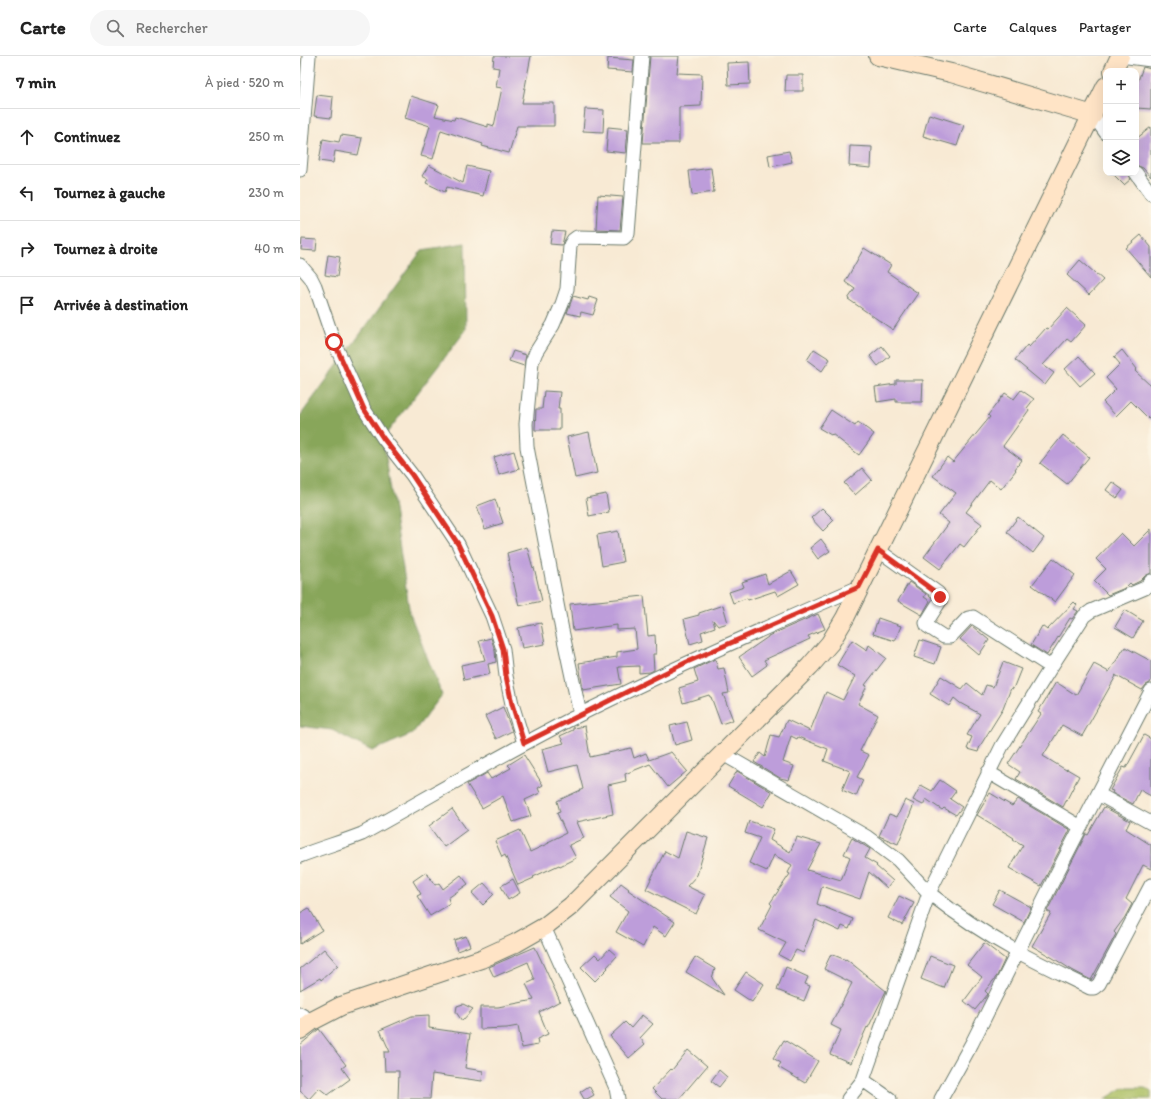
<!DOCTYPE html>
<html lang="fr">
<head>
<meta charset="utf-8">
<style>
	:root { --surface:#fff; --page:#f6f6f6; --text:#222; --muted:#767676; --line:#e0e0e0 }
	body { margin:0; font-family:Itim,sans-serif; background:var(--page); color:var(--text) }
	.controls { position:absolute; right:12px; top:12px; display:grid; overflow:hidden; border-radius:8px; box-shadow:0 4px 16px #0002 }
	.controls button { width:36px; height:36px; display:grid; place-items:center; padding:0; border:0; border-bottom:1px solid var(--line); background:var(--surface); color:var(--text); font:20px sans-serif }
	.stop { position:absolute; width:12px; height:12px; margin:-9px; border:3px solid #d93025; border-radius:50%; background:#fff }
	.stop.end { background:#d93025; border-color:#fff; box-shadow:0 1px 4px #0008 }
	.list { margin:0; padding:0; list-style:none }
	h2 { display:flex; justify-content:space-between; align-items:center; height:52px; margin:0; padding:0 16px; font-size:17px }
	h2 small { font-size:13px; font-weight:400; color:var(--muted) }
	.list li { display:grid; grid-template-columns:26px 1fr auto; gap:12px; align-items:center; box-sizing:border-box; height:56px; padding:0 16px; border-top:1px solid var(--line) }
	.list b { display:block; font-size:15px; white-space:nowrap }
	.list em { font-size:13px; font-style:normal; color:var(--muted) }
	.icon { flex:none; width:22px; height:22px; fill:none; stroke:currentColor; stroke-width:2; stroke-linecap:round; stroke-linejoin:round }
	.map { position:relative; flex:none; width:851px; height:1043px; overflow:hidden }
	header { display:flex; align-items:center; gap:24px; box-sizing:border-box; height:56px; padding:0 20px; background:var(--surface); border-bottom:1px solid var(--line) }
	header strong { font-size:19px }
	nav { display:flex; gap:22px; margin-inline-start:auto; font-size:14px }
	.search { width:280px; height:36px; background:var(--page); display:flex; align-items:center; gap:10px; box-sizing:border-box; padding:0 14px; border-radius:22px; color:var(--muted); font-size:15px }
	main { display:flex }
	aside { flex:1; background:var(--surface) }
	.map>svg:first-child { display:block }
</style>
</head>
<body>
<header>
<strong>Carte</strong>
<div class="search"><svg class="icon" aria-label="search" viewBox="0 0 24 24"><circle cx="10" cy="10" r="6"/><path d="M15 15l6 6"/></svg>Rechercher</div>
<nav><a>Carte</a><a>Calques</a><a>Partager</a></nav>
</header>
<main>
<aside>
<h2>7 min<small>À pied · 520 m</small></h2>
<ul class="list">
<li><svg class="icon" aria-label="ahead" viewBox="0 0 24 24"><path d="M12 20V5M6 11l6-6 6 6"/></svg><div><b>Continuez</b></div><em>250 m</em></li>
<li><svg class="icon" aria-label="left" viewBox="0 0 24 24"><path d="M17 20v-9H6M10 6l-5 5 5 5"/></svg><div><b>Tournez à gauche</b></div><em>230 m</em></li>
<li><svg class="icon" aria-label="right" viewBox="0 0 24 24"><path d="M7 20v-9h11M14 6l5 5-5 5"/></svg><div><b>Tournez à droite</b></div><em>40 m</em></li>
<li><svg class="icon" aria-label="arrive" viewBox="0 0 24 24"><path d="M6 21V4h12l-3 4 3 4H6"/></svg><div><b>Arrivée à destination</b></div></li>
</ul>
</aside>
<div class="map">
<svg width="851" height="1043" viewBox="0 0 851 1043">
	<rect width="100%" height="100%" fill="#fcf5e5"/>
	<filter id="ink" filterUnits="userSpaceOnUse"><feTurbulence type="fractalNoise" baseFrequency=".025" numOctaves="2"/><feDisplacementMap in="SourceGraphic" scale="8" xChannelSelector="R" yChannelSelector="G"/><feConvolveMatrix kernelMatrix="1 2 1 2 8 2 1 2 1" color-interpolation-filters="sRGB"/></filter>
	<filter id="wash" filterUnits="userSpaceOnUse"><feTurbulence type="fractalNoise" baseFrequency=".012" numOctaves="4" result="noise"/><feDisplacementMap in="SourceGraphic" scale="16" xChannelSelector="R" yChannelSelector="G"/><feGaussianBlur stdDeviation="0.9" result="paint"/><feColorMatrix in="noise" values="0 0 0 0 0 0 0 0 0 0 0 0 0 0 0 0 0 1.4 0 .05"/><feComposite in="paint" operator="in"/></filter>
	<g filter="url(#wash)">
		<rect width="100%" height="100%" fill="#f8ead4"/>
		<path fill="#abbf64" stroke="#657e4c" d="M823,1032H845L851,1035V1043H805Z"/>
		<path fill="#88a65a" stroke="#547247" d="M165,187L166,274L83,382L110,558L142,639L112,678L72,695L32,674L0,670V360L122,194Z"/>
		<g id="blocks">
			<path fill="#bd9dda" d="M194,0H231L222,47H254V70H217L209,97L182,90L183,88L141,74L133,103L121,100L130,70L105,62L111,40L139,49L135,60L154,64L155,61L188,71V68L194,70L202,32L196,31L199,12L193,11Z
				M350,0H379L377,17L402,18L401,50L379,51V87H343Z
				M308,2L334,4L333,16L307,14Z
				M449,6L450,28L428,29L427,7Z
				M843,11L851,13V53L836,52V24L838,25Z
				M486,19H503V35H485Z
				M17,39L33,41L31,62L14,60Z
				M285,53L304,54L303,76L283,75Z
				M629,58L664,69L657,90L623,80Z
				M308,71L328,73L326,97L306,95Z
				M851,71V121L843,112L836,109V83Z
				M41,79L62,82L58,99L35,95L33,107L19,105L23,83L39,86Z
				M550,90L572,91L571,112L549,110Z
				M489,95L492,106L470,111L468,99Z
				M129,109L163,127L167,110L189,115L183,140L147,131L145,136L126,127L128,123L122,120Z
				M411,112L414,136L392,139L389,115Z
				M812,117H828L831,123L824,129Z
				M298,139L323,141L320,174L296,173Z
				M252,175L265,176L262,189L250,188Z
				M841,179L851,191V221L826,192Z
				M2,183L17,184L16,195L1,194Z
				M564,192L591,209L587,216L618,237L593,274L548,243L555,233L545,226Z
				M28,199L40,201L37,221L25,219Z
				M780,204L803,224L789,239L767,219Z
				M273,240L288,244L289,241L298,244L293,259L281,256L280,260L267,257Z
				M767,252L786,269L771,286L767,283L743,309L754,317L745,329L715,304L727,289L729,291L746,272L748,273Z
				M582,290L590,300L578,310L570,300Z
				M514,293L530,303L522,315L507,304Z
				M822,294L837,313L835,315L851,330V365L831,345L816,360L803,346L816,333L806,322L820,308L814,301Z
				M213,295L226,299L224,310L209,305Z
				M779,300L795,317L780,330L765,313Z
				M596,324H623L622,346H596V343L577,346L575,331L596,328Z
				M721,334L734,343L727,352L729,354L703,390L722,404L715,413L716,414L701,433L690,424L666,456L682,468L664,491L660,488L640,513L624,501L649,467L639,459L656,437L633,420L647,401L653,406L690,361L688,359L705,337L714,343Z
				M244,335L260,336L258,353H260V374H235L236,353H242Z
				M531,354L555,370L558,366L574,378L559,399L532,378L531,379L519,372Z
				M289,376L297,417L275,422L267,381Z
				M763,379L789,401L767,428L740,407Z
				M214,395L219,413L199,419L194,401Z
				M562,412L572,424L555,439L544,427Z
				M812,426L823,434L817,442L806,434Z
				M306,438L309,456L289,460L286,442Z
				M195,443L203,467L185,473L177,450Z
				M522,452L534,464L523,475L511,462Z
				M718,461L744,482L733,497L707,476Z
				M851,473V517L845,520L840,525L832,529L830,527L825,532L808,539L794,525L806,513L796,503L821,477L834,490Z
				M318,475L323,506L302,510L297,479Z
				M521,483L530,495L518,503L510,492Z
				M227,491L233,512L234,511L242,545L219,550L207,497Z
				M753,502L775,519L755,546L732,529Z
				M491,515L499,528L478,540L475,535L448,544L447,542L433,547L429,536L444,531L442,526L465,518L468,528Z
				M609,526L626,538L624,541L630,545L622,559L598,545Z
				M344,540L348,580L355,579L356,598H353L354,614L350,616L339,617V610L318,611L321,628L283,634L279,607L317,601V596L337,593L335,573L317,574V569L273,575L270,548Z
				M774,546L777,549L774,553L778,555L772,563L770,562L747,599L731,589L742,570L747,574Z
				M423,549L428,567L418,570L413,564L415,571L401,576L403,584L390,588L384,563L399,559V557Z
				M825,554L843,565L833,582L815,571Z
				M518,558L525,573L508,580L510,583L464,604L467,609L452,620L439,601L468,581V580Z
				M578,562L601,570L595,585L573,578Z
				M241,567L245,588L222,592L218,572Z
				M672,570L689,584L679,599L660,583Z
				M191,582L195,595L196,606L188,608L190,618L164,624L161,609L185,604L179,585Z
				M552,584L567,594L569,589L586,602L565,629L567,630L558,648L578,659L560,695L569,699L557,721L563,724L556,740L542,734L550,715L524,705L528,693L498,681L497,683L491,680L483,706L494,710L489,724L480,722L454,706L460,697L465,701L471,679L479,681L487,664L510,675L526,636L543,644L555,620L537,609Z
				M620,584L641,591L635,608L614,601Z
				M825,591L851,605V625L850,627L846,629L842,634L815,619L816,620L782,680L762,669L743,700L766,714L767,713L779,720L763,751L716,723L720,716L708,708L741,658L738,656L756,626L776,639L794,608L809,616Z
				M415,603L418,613L424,612L429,637L423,638L433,664L421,668L411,641H410L409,639L383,647L379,632L398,626L394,613Z
				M703,606L721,613L713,633L711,632L703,653L680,690L678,696L667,693L672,681L667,679L680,658L660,647L654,642L649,650L630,638L641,620L662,633L667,627L682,639L686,629L693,631Z
				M203,651L212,675L196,683L185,660Z
				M387,666L392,684L375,689L370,670Z
				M285,670L290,701L331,692L334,702L346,697L349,704L371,696L387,715L368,731L350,708L325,718L326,725L308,729L313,758L277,766L284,782L269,789L276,802L260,810L259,809L233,821L234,822L218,829L205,799L202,801L195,785L220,774L230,796L249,787L248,786L266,777L257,757L260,756L257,745L283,733L277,709L248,716L242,693L264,687L260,680L273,674V672Z
				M844,679L851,683V740L840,734L833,748L812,737L813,735L810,734L823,711L826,712Z
				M224,699L243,729L238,732L240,737L225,744L231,760L213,766L203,740L182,752L167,728L187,717L191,723L211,712L208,709Z
				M437,715L472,736L463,751L428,730Z
				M640,724L656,735L650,743L662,751L656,759L644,752L642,754L626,743L623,749L613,744L621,729L632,735Z
				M690,737L712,750L718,743L770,774L741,830L709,812L723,789L713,783L714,782L677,759Z
				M605,744L614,748L598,788L579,780L589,758L597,761Z
				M804,751L830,765L826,773L851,789V813L843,809L826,843L832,848L825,861L814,876L816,878L791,924L772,914L753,902L732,890L751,857L747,855L786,778L788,779Z
				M152,753L167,774L144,791L129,770Z
				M449,765L474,773L470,784L490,796L497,781L521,788L507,814L541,824L550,801L544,798L552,782L570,793L565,802L577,809L576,810L593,825L587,832L569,816L560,843L522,830L517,848L553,863L549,873L542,870L540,875L516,864L503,897L496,894L490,905L479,899L486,887L459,874L472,849L470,847L490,818L488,817L492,809L474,799L467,815L449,807L460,782L445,777Z
				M386,775L408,782L397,819L387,830L405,839L396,858L346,833L365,795L378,802Z
				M126,816L135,829L139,827L143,833L161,819L168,828L148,842L150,848L130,860L117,840L121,838L113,825Z
				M213,823L220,837L208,844L201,830Z
				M184,827L194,838L183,849L172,837Z
				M321,827L329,833L328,834L375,866L366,880L353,871L343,891L316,876L328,855L310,841Z
				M700,834L731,851L724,866L692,848Z
				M599,840L614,847L602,869L588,862Z
				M9,852L22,874L0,888V857Z
				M166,880L170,890L157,895L154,884Z
				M684,887L705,903L697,920L685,935L688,938L675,954L664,945L682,921L667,909Z
				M235,891L260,945L239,956L248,978L237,983L238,989L222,992L218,970L207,972L180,973V951H198L234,944L226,928L235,924L228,906L194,921L189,911Z
				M24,893L38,909L21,924L20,922L0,934V913Z
				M309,893L317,900L307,911L308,912L295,925L281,911L295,898L300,903Z
				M531,898L546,904V903L586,935L568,972L567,971L551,1007L530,998L541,974L531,969L552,927L524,913Z
				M630,900L653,909L644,932L621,923Z
				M395,901L415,913L412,922L424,939L386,916Z
				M486,911L508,921L505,928L510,930L504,945L477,934Z
				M446,916L464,928L452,946L434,934Z
				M163,948L173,953L162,965L156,956L157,950Z
				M129,959V972L170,978L165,1012L183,1015L182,1025L132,1018L130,1043H98L99,1015H85L84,996H90L80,974L112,960Z
				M342,959L353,968L340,982L345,988L329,1002L310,980L325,966L331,972Z
				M19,973L46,1009L42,1012L50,1023L28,1039L19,1032L9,1043L0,1035V989Z
				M484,984L518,1005L505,1027L478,1011L481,1007L473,1002Z
				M388,994L407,1010L379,1043H362L352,1033L371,1013L372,1014Z
				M419,1014L427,1021L419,1031L411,1025Z
				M289,1030L294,1039L287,1043H284L280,1036Z"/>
		</g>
	</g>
	<g filter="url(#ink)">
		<use href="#blocks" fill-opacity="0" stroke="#6b7a6c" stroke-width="1"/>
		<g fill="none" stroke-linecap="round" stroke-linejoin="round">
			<g stroke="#6b7a6c" stroke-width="15">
				<path id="street" d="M820,0L851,4
					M793,59L806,77
					M0,114L9,0
					M836,117L851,138
					M0,209L11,222L15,230L34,286L64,353L83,382L112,419L158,488L192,560L203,593L206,620L212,648L224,687
					M578,494L638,537L640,545L626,567L627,570L644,581H650L668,562L673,561L751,611
					M280,658L262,574L227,391L226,368L232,306L236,296L253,269L262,248L267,233L270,189L273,184L277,181L324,182L328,178L342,0
					M423,698L567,781L598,804L629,837L702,690L751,611L784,560L791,555L805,549L845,532L851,525
					M688,716L781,771
					M798,738L851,767
					M0,800C20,792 42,786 62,778C134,738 206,696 279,659C371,613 465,572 559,531
					M244,871L316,1032L318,1043
					M0,958L12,965
					M563,1024L590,1043
					M548,1043L563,1024L629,837C657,859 687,879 718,896C742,909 766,920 790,932H794L799,928L851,829
					M641,1043L672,987L756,819L851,635"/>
			</g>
			<g stroke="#6b7a6c" stroke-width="20">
				<path id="secondary" d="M578,0L651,17L793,59
					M813,15L820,0
					M0,974L12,965L41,950L181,903L216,887L244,871L271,850L298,823L510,610L530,587L545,562L806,30"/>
			</g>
			<use href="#street" stroke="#fff" stroke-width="13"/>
			<use href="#secondary" stroke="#ffe4c6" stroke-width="18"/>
		</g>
	</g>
	<g fill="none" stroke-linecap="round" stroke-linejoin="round" filter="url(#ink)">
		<path stroke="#d93025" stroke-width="5" d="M34,286L64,353L83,382L112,419L158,488L192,560L203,593L206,620L212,648L224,687L387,606L559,531L578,494L638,538L640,541"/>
	</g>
</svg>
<div class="controls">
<button>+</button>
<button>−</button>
<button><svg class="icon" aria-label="layers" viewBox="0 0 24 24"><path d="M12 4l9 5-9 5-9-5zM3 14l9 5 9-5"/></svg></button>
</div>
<div class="stop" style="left:34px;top:286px"></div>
<div class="stop end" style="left:640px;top:541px"></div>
</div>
</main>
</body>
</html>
